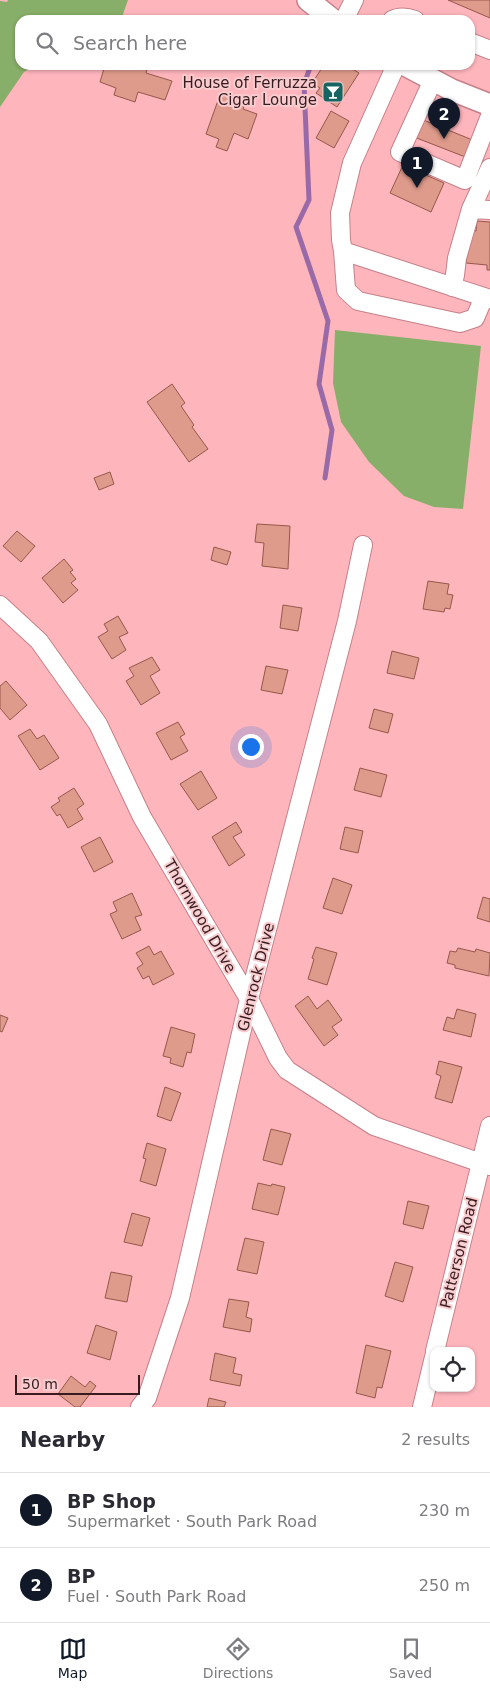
<!DOCTYPE html>
<html lang="en">
<head>
<meta charset="utf-8">
<style>
	:root { --surface:#fff; --page:#f2f2f3; --text:#2b2b33; --muted:#7c7c81; --line:#e1e1e2; --accent:#111827 }
	body { margin:0; font-family:"DejaVu Sans",sans-serif; background:var(--page); color:var(--text) }
	.controls { position:absolute; right:15px; bottom:15px; display:grid; overflow:hidden; border-radius:10px; box-shadow:0 1px 4px #0004 }
	.controls button { width:45px; height:45px; display:grid; place-items:center; padding:0; border:0; border-bottom:1px solid var(--line); background:var(--surface); color:var(--text); font:25px sans-serif }
	.scale { position:absolute; left:15px; bottom:12px; width:125px; box-sizing:border-box; padding-left:5px; border:2px solid #371c1f; border-top:0; font-size:14px; line-height:18px; white-space:nowrap; color:#371c1f; -webkit-text-stroke:4px #f9cccf; paint-order:stroke }
	.you { position:absolute; left:250px; top:746px; width:18px; height:18px; margin:-12px; border:4px solid #fff; border-radius:50%; background:#1a73e8; box-shadow:0 0 0 8px #1a73e833 }
	.badge { display:grid; place-items:center; width:32px; height:32px; border-radius:50%; background:var(--accent); color:#fff; font-size:16px; font-weight:700 }
	.pin { position:absolute; translate:-50% -41px; filter:drop-shadow(0 1px 2px #0008) }
	.pin::after { content:''; position:absolute; top:26px; width:18px; height:15px; background:inherit; clip-path:polygon(0 0,100% 0,50% 100%) }
	.list { margin:0; padding:0; list-style:none }
	h2 { display:flex; justify-content:space-between; align-items:center; height:65px; margin:0; padding:0 20px; font-size:21px }
	h2 small { font-size:16px; font-weight:400; color:var(--muted) }
	.list li { display:grid; grid-template-columns:32px 1fr auto; gap:15px; align-items:center; box-sizing:border-box; height:75px; padding:0 20px; border-top:1px solid var(--line) }
	.list b { display:block; font-size:19px; white-space:nowrap }
	.list p { margin:0; font-size:16px; white-space:nowrap; color:var(--muted) }
	.list em { font-size:16px; font-style:normal; color:var(--muted) }
	.icon { flex:none; width:28px; height:28px; fill:none; stroke:currentColor; stroke-width:2; stroke-linecap:round; stroke-linejoin:round }
	.map { position:relative; flex:none; width:490px; height:1407px; overflow:hidden }
	.search { position:absolute; background:var(--surface); box-shadow:0 1px 4px #0004; left:15px; right:15px; top:15px; height:55px; display:flex; align-items:center; gap:12px; box-sizing:border-box; padding:0 18px; border-radius:15px; color:var(--muted); font-size:19px }
	.sheet { height:215px; background:var(--surface) }
	nav { display:flex; justify-content:space-around; align-items:center; box-sizing:border-box; height:70px; border-top:1px solid var(--line); background:var(--surface); font-size:14px; color:var(--muted) }
	nav a { display:grid; justify-items:center; gap:2px }
	nav .on { color:var(--accent) }
	.map>svg:first-child { display:block }
</style>
</head>
<body>
<div class="map">
<svg width="490" height="1407" viewBox="0 0 490 1407">
	<rect width="100%" height="100%" fill="#feb5bc"/>
	<path fill="#88af69" d="M8,0H128L122,17L117,20H20V65H36L24,72L0,107V1L7,2Z
		M335,330L481,346L463,509L434,507L404,496L369,462L341,422L333,383Z"/>
	<g fill="none" stroke-linecap="round" stroke-linejoin="round">
		<path stroke="#996aa8" stroke-width="5" d="M311,65L304,84L309,200L296,227L328,321L319,384L332,430L325,478"/>
	</g>
	<path fill="#de9a8b" stroke="#96584b" d="M448,0H490V18Z
		M105,65H134L147,69L146,73L172,81L165,100L138,92L135,102L114,95L116,88L100,82Z
		M324,65H346L359,73L337,107L316,93L320,88L312,83Z
		M221,92L246,101L243,109L257,114L248,139L234,133L227,151L216,147L219,139L206,134Z
		M331,111L349,121L334,148L316,138Z
		M421,119L475,141L468,158L414,137Z
		M403,165L444,183L431,212L390,193Z
		M477,221L490,222V270H487V265L466,263L470,230L476,231Z
		M172,384L185,403L181,406L194,425L192,427L208,449L189,462L147,402Z
		M110,472L114,484L99,490L94,478Z
		M257,524L290,526L288,569L262,566L264,543L255,542Z
		M17,531L35,546L21,562L3,546Z
		M214,547L231,552L227,565L211,560Z
		M64,559L73,570L70,572L76,579L71,583L78,590L63,603L42,578Z
		M428,581L449,584L447,594L453,595L450,609L445,608L444,612L423,609Z
		M283,605L302,608L298,631L280,628Z
		M118,616L128,633L119,637L126,650L112,659L98,637L108,631L104,624Z
		M392,651L419,658L414,679L387,673Z
		M152,657L160,670L150,676L160,693L141,705L126,681L134,676L129,668Z
		M266,666L288,670L282,694L261,690Z
		M6,681L27,705L10,720L0,708V686Z
		M374,709L393,714L388,733L369,728Z
		M178,722L185,734L180,737L188,751L171,760L156,733Z
		M30,729L37,739L44,735L59,758L40,770L18,736Z
		M360,768L387,775L381,797L354,790Z
		M201,771L217,798L198,810L180,784Z
		M74,788L84,804L77,809L83,819L68,828L60,814L57,816L51,807L60,801L58,798Z
		M236,822L242,832L233,837L245,855L229,866L212,837Z
		M345,827L363,831L358,853L340,849Z
		M100,837L113,862L94,872L81,847Z
		M333,878L352,885L342,914L323,908Z
		M132,893L142,915L135,917L141,930L122,939L110,914L117,911L113,902Z
		M483,897L490,899V922L477,918Z
		M149,946L154,955L161,951L174,974L153,985L149,976L143,979L137,968L143,964L136,953Z
		M316,947L337,953L327,985L308,979L314,959L312,958Z
		M458,948L475,952L476,949L490,953L489,976L455,968V965L447,963L450,951L456,952Z
		M308,996L317,1009L328,1000L342,1020L332,1027L338,1035L324,1046L295,1006Z
		M457,1009L476,1014L471,1037L443,1030L447,1017L454,1019Z
		M0,1015L8,1018L2,1032L0,1031Z
		M171,1027L195,1034L191,1053L187,1052L183,1067L170,1063L171,1058L163,1056Z
		M439,1061L462,1067L452,1103L435,1098L441,1076L436,1074Z
		M165,1087L181,1093L171,1121L157,1116Z
		M271,1129L291,1134L282,1165L263,1160Z
		M147,1143L166,1149L156,1186L140,1181L146,1159L143,1158Z
		M258,1183L271,1186L272,1184L285,1187L278,1215L252,1209Z
		M408,1201L429,1206L423,1229L403,1224Z
		M132,1213L150,1218L142,1246L124,1242Z
		M245,1238L264,1242L257,1274L237,1270Z
		M395,1262L413,1267L403,1302L385,1296Z
		M111,1272L132,1276L127,1302L105,1298Z
		M229,1299L249,1302L246,1317L252,1319L250,1332L223,1327Z
		M96,1325L117,1332L110,1360L87,1353Z
		M366,1345L391,1351L382,1388L377,1387L375,1398L356,1393Z
		M215,1353L236,1358L233,1373L242,1375L240,1386L210,1380Z
		M71,1376L85,1387L90,1381L96,1386L80,1407H75L58,1394Z
		M209,1398L226,1402L224,1407H207Z"/>
	<g fill="none" stroke-linecap="round" stroke-linejoin="round">
		<g stroke="#c68189" stroke-width="20">
			<path id="minor" d="M344,20L354,0
				M392,20C400,16 407,17 415,20
				M470,42L490,50
				M396,65L352,163L340,213L341,240L343,251L490,299
				M433,80L400,152L465,180L490,116
				M490,168L471,209L490,210
				M343,251L346,290L358,301L460,323L475,318L484,297
				M452,287L455,275L457,258L471,209
				M0,605L39,641L98,724L142,817L249,999L278,1058L287,1070L374,1126L490,1166
				M435,1351L490,1126
				M140,1407L147,1398L180,1298L249,999L347,621L363,545
				M422,1407L434,1357"/>
		</g>
		<g stroke="#c68189" stroke-width="24">
			<path id="major" d="M308,0L333,20
				M405,65L452,90L490,105"/>
		</g>
		<use href="#minor" stroke="#fff" stroke-width="18"/>
		<use href="#major" stroke="#fff" stroke-width="21"/>
	</g>
	<defs>
		<g id="bar-square" transform="scale(1.125)"><rect x="-9" y="-9" width="18" height="18" rx="4" fill="#176563" stroke="#f9cccf"/><path d="M-6-5H6L.8 .8V4.5H3.5V6h-7V4.5H-.8V.8Z" fill="#fff"/></g>
	</defs>
	<g fill-rule="evenodd">
		<use href="#bar-square" x="333" y="92"/>
	</g>
	<g text-anchor="middle" dominant-baseline="central" stroke-width="4" stroke-linejoin="round" paint-order="stroke">
		<g font-size="15" fill="#371c1f" stroke="#f9cccf" text-anchor="end">
			<text x="317" y="83">House of Ferruzza<tspan x="317" dy="17">Cigar Lounge</tspan></text>
		</g>
		<g font-size="15" fill="#371c1f" stroke="#f9cccf">
			<text transform="translate(200 916) rotate(60)">Thornwood Drive</text>
			<text transform="translate(256 977) rotate(-76)">Glenrock Drive</text>
			<text transform="translate(459 1253) rotate(-76)">Patterson Road</text>
		</g>
	</g>
</svg>
<div class="controls">
<button><svg class="icon" aria-label="locate" viewBox="0 0 24 24"><circle cx="12" cy="12" r="6"/><path d="M12 2v4M12 18v4M2 12h4M18 12h4"/></svg></button>
</div>
<div class="scale">50 m</div>
<div class="you"></div>
<div class="pin badge" style="left:417px;top:188px">1</div>
<div class="pin badge" style="left:444px;top:139px">2</div>
<div class="search"><svg class="icon" aria-label="search" viewBox="0 0 24 24"><circle cx="10" cy="10" r="6"/><path d="M15 15l6 6"/></svg>Search here</div>
</div>
<section class="sheet">
<h2>Nearby<small>2 results</small></h2>
<ul class="list">
<li><span class="badge">1</span><div><b>BP Shop</b><p>Supermarket · South Park Road</p></div><em>230 m</em></li>
<li><span class="badge">2</span><div><b>BP</b><p>Fuel · South Park Road</p></div><em>250 m</em></li>
</ul>
</section>
<nav>
<a class="on"><svg class="icon" aria-label="map" viewBox="0 0 24 24"><path d="M3 6l6-2 6 2 6-2v14l-6 2-6-2-6 2zM9 4v14M15 6v14"/></svg>Map</a>
<a><svg class="icon" aria-label="directions" viewBox="0 0 24 24"><path d="M12 3l9 9-9 9-9-9zM9 14v-3h6M13 9l2 2-2 2"/></svg>Directions</a>
<a><svg class="icon" aria-label="saved" viewBox="0 0 24 24"><path d="M7 4h10v16l-5-4-5 4z"/></svg>Saved</a>
</nav>
</body>
</html>
